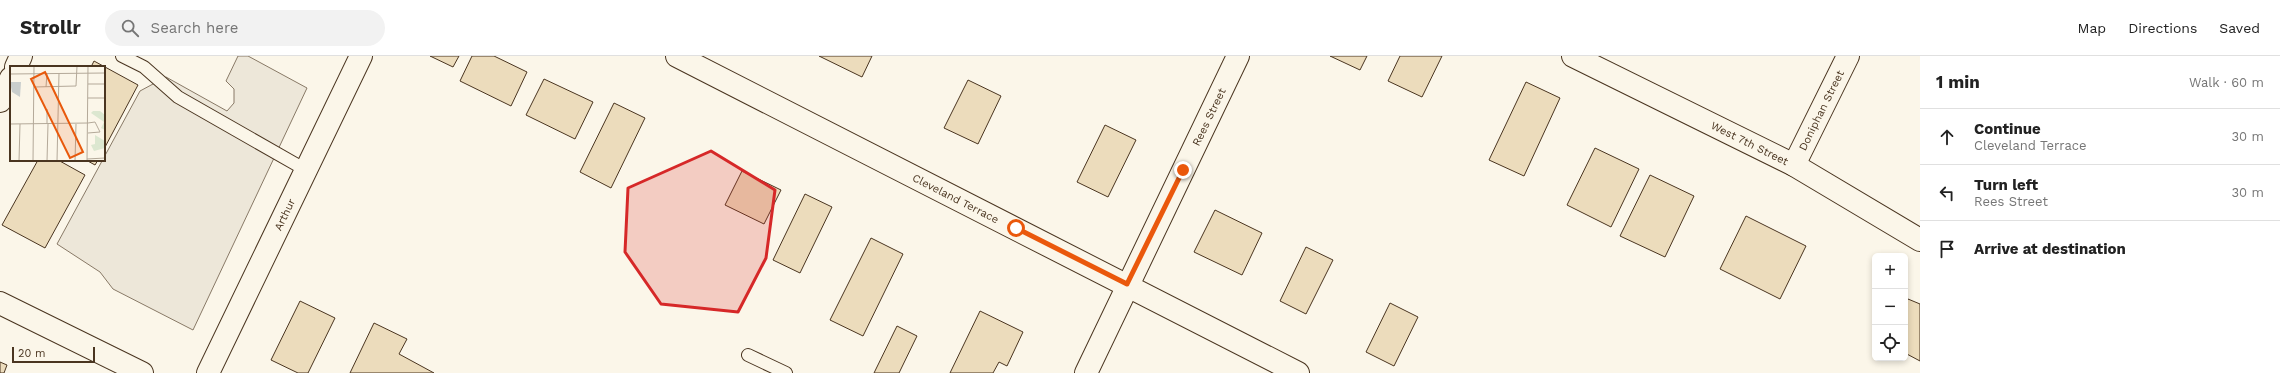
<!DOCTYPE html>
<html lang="en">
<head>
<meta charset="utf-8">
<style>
	:root { --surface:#fff; --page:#f2f2f2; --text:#222; --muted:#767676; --line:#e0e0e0 }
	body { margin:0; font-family:"Work Sans",sans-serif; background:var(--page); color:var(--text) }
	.controls { position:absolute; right:12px; bottom:12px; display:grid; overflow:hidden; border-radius:6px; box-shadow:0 2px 6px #0003 }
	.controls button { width:36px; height:36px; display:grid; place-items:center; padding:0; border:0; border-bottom:1px solid var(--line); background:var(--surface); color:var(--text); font:20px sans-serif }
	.scale { position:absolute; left:12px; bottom:10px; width:83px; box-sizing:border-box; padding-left:4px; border:2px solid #4a3520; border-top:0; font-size:11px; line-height:14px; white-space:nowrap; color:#4a3520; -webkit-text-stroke:3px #fbf6e9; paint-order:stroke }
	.stop { position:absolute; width:12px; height:12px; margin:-9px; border:3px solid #ea580c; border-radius:50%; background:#fff }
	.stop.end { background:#ea580c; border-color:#fff; box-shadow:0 1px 4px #0008 }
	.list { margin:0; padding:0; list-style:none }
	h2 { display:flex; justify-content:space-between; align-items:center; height:52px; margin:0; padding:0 16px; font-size:17px }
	h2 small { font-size:13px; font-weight:400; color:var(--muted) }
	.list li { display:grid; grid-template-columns:26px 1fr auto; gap:12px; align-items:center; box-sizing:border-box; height:56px; padding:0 16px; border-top:1px solid var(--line) }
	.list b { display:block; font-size:15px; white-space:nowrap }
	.list p { margin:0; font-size:13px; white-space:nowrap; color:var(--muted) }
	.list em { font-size:13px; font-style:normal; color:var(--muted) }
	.icon { flex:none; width:22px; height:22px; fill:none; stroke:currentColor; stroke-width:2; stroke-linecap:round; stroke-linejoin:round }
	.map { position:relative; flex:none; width:1920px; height:317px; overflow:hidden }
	header { display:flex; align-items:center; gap:24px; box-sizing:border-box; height:56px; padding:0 20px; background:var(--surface); border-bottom:1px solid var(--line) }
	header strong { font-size:19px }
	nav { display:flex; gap:22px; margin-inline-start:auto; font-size:14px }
	.search { width:280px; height:36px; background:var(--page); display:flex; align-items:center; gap:10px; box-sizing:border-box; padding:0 14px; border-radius:22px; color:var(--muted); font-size:15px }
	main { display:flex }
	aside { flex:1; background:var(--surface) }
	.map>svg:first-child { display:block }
</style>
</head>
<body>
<header>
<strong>Strollr</strong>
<div class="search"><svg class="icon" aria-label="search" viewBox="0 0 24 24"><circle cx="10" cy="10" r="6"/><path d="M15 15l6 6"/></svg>Search here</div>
<nav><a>Map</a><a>Directions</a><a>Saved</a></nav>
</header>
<main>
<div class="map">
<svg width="1920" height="317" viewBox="0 0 1920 317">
	<rect width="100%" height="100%" fill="#fbf6e9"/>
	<path fill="#ede7d9" stroke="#887966" d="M238,0H248L307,32L193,274L113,233L100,216L57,188L140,35L166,21L227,55L234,47V33L226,25Z"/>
	<path fill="#ecdcbc" stroke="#4a3520" d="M430,0H459L453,11Z
		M472,0H494L527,16L511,50L460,25Z
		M819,0H872L862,21Z
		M1330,0H1367L1360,14Z
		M1400,0H1442L1422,41L1388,25Z
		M94,5L138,29L104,93V11H91Z
		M544,23L593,46L575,83L526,59Z
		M968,24L1001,40L978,88L944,72Z
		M1526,26L1560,42L1524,120L1489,104Z
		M614,47L645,62L611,132L580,116Z
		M1105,69L1136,84L1108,141L1077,126Z
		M1595,92L1639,113L1611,171L1567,149Z
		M38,104H58L85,119L45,192L2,169Z
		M86,104H98L95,109Z
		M742,115L781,134L764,168L725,149Z
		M1650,119L1694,140L1665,201L1620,180Z
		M805,138L832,151L800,217L773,204Z
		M1215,154L1262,177L1242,219L1194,196Z
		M1746,160L1806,190L1780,243L1720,213Z
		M871,182L903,198L863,280L830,264Z
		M1306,191L1333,204L1306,258L1280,245Z
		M1908,243L1920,248V305L1905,297V249Z
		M300,245L335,262L308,317H298L271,304Z
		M1390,247L1418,261L1394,310L1366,296Z
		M980,255L1023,276L1007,310L999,306L993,317H950Z
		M374,267L407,283L399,298L434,317H350Z
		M897,270L917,280L899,317H874Z
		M0,306L7,309L4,317H0Z"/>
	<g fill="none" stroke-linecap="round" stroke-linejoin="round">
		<g stroke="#4a3520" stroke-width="14">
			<path id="service" d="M122,0L144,11L178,41L306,114
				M748,299L786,317"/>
		</g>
		<g stroke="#4a3520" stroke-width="24">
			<g id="minor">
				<path id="s1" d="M677,0L1298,317"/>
				<path id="s2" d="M1573,0L1794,109L1920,184"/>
				<path d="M16,11L21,0"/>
				<path d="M0,45L11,22"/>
				<path id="s3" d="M1794,109L1848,0"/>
				<path id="s4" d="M208,317L361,0"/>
				<path id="s5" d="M1086,317L1238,0"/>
			</g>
		</g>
		<g stroke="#4a3520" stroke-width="24">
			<path id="tertiary" d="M0,247L142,317"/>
		</g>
		<use href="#service" stroke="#fbf6e9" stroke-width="12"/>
		<use href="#minor" stroke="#fbf6e9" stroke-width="22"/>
		<use href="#tertiary" stroke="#fbf6e9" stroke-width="22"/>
	</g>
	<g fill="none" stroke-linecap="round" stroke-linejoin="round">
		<path stroke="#ea580c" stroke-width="5" d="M1016,172L1127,228L1183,114"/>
	</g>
	<path fill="#d62828" fill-opacity="0.2" stroke="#d62828" stroke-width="3" stroke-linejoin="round" d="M711,95L775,134L766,202L738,256L661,248L625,196L628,132Z"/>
	<g text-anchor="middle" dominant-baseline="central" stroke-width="3" stroke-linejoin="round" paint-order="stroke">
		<g font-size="11" fill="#4a3520" stroke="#fbf6e9">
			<text stroke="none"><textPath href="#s3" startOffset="61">Doniphan Street</textPath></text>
			<text stroke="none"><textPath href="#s5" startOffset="284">Rees Street</textPath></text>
			<text stroke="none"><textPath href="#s2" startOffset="197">West 7th Street</textPath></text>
			<text stroke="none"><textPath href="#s1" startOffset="313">Cleveland Terrace</textPath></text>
			<text stroke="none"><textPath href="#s4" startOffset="176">Arthur</textPath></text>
		</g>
	</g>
	<g transform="translate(10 10)">
		<rect width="95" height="95" fill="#fbf6e9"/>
		<path d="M83,45H90L95,49V64L91,62L94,56L81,47ZM85,69L95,75V82L84,85L81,79L85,78Z" fill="#dce7d0"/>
		<path d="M0,16H11L10,31L2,26Z" fill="#c9cecd"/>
		<path fill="none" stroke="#b4a999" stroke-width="1" d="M0,8L95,7M78,18H95M24,21L66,20L67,0M36,21L37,7M78,32H95M0,58L78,57M37,58V43M78,67L90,66L85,56L78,57M77,93L95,92M9,95L10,58M23,95L24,0M23,95H65M37,95L38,58M47,95L49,7M65,95L66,58M77,95L78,0"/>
		<path fill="#e8590c" fill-opacity="0.15" stroke="#e8590c" stroke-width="2" d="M35,6L73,86L60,92L21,13Z"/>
		<rect width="95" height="95" fill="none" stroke="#4a3520" stroke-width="2"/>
	</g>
</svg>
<div class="controls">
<button>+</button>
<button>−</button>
<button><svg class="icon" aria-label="locate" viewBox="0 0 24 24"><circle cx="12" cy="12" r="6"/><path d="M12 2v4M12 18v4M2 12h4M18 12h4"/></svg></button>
</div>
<div class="scale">20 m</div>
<div class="stop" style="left:1016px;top:172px"></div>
<div class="stop end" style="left:1183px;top:114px"></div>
</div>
<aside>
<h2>1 min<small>Walk · 60 m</small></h2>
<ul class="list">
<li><svg class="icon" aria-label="ahead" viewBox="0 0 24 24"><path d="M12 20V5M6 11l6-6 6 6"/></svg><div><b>Continue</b><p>Cleveland Terrace</p></div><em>30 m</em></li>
<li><svg class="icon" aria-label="left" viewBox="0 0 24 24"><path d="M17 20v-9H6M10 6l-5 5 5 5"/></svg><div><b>Turn left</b><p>Rees Street</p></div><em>30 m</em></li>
<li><svg class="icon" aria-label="arrive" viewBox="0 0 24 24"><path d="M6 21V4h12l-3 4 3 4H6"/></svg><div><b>Arrive at destination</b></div></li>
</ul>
</aside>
</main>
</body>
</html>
